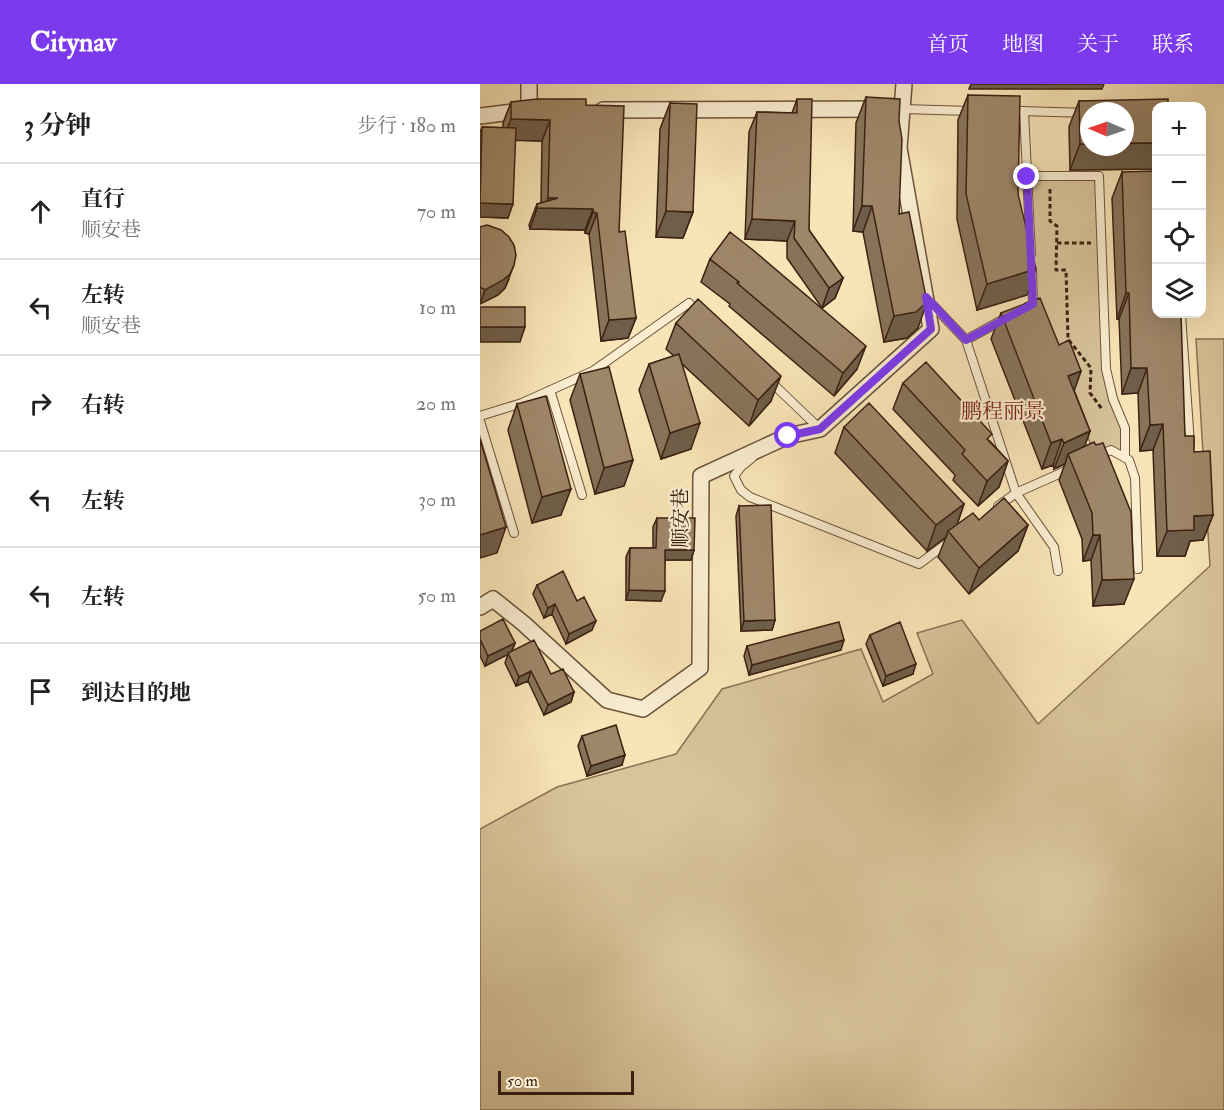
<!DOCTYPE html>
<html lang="zh">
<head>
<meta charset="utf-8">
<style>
	:root { --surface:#fff; --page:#f2f2f2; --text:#222; --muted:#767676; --line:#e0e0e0; --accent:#7c3aed }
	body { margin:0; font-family:"IM FELL Double Pica","Noto Serif SC",serif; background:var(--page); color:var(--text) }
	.controls { position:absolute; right:18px; top:18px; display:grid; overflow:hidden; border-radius:12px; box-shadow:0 6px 24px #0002 }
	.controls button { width:54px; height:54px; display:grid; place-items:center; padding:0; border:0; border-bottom:2px solid var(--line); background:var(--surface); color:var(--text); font:30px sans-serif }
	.compass { position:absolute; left:600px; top:18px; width:54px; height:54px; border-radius:50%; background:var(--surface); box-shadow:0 6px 24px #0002; rotate:272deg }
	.scale { position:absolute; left:18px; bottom:15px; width:136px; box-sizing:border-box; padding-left:6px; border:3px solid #3c2113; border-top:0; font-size:16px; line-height:21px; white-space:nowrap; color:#3c2113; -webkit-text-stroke:4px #faedd0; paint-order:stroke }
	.stop { position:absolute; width:18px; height:18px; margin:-14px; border:4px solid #7c3aed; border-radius:50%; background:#fff }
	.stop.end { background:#7c3aed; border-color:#fff; box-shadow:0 2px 6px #0008 }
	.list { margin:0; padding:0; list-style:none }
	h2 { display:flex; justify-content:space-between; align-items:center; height:78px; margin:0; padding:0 24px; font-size:26px }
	h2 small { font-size:20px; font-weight:400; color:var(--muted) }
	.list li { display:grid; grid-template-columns:39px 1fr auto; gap:18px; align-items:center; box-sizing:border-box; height:96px; padding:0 24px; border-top:2px solid var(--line) }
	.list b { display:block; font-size:22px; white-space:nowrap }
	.list p { margin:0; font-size:20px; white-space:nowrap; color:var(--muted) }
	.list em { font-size:20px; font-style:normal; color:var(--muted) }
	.icon { flex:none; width:33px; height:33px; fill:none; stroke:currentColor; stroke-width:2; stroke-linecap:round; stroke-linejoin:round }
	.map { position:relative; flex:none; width:744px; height:1026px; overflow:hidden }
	header { display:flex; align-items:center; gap:36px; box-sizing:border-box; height:84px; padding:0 30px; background:var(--accent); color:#fff }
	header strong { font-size:28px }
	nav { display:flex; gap:33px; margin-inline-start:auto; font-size:21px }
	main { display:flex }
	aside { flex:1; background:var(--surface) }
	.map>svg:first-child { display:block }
</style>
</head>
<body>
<header>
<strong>Citynav</strong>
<nav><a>首页</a><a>地图</a><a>关于</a><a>联系</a></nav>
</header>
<main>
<aside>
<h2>3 分钟<small>步行 · 180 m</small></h2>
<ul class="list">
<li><svg class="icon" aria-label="ahead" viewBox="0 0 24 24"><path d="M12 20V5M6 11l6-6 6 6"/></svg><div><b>直行</b><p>顺安巷</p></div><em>70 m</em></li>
<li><svg class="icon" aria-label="left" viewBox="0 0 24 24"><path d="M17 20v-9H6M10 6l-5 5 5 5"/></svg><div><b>左转</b><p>顺安巷</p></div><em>10 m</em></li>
<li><svg class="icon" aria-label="right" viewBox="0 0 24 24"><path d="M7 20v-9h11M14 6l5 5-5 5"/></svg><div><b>右转</b></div><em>20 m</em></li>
<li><svg class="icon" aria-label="left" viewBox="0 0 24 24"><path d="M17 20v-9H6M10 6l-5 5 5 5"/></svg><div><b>左转</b></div><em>30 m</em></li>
<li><svg class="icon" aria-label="left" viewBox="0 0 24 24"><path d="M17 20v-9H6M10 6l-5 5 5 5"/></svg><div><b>左转</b></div><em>50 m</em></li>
<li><svg class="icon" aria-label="arrive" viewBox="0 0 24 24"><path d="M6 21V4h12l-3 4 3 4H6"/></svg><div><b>到达目的地</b></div></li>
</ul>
</aside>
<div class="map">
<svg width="744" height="1026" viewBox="0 0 744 1026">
	<rect width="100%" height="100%" fill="#f8e4b6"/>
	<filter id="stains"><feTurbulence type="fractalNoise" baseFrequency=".00333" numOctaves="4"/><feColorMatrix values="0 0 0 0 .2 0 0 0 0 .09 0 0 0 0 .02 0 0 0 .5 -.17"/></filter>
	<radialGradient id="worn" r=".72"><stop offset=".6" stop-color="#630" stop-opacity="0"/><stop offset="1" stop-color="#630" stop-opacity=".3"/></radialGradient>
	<path fill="#d8c39a" stroke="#8a7256" stroke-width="1.5" d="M547,92H619L626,285L645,344V374L631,366L616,373L553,220Z
		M716,255H744V1026H0V745L77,703L196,670L242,605L381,565L403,618L453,590L437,549L482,536L558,640L730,482Z"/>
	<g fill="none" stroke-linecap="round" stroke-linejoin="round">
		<g stroke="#6b523c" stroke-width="10">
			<path id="lane" d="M423,25L490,27
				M541,27L609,29
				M544,27L551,170
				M547,92H619L626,285L633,315L645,344V374
				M449,217L486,256L526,234
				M547,223L553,220L552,188
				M701,230L710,360
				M486,256L536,409L574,463L578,487
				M289,296L339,344
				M70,306L102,411
				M0,332L42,319L113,287L209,219L217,228
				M0,337L34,449
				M617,372L631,366L649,376L655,394L658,485
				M272,374L261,383L254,392L261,406L270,413L439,480L470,457
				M518,422L536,409L590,385"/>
		</g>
		<g stroke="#6b523c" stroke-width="18">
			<path id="street" d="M49,26V0
				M123,26L402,25
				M0,32L48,26
				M0,523L13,515L43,539L127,616L163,625L220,584L221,392L308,352L340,345L451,245L419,64L424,0"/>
		</g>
		<path stroke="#3c2113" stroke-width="3" stroke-dasharray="4.5 3" stroke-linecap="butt" d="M570,105V137L577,142L576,186H586L588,255L611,284L610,309L622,325
			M577,159H611"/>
		<use href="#lane" stroke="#faedd0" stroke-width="8"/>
		<use href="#street" stroke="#faedd0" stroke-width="15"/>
	</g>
	<path fill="#887359" stroke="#3c2113" stroke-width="1.5" d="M488,11L538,110L547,211L497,226L477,135L478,36Z
		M386,13L419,37V130L438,244L427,254L404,258L383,148L373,147L376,39Z
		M317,15L329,146L363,194L355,214L342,224L307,174V157L265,155L269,48L277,28L312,29Z
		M599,17L676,22V85L590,86L589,43Z
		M31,18L106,21L139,148L156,234L148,254L121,257L109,150L105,149V146L50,145L49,141L57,120L61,119L62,57L35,56L28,134L0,133V48L2,43L23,44V39Z
		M190,19L213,128L203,154L176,153L180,45Z
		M642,88L705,352L714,368L733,431L723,456L710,457L705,472H677L673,366L660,367L658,309L642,310L639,235H637L632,114Z
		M0,143L29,195L25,204L18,211L0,220Z
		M230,175L377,285L354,312L249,222L250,220L221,198Z
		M521,229L579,261L601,287L594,306L610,347L604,363L644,520L613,522L611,476L603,477L602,455L579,396L585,380L574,385L573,381L562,385L511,255Z
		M196,239L291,317L269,342L202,280L211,365L181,375L159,306L169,280L194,272L186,265Z
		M100,290L153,376L144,402L115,410L90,316Z
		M423,299L510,357L528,377L519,403L498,422L473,396L475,391L413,325Z
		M37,320L81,431L52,439L28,346Z
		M364,343L484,420L477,441L499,436L548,441L538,467L489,510L458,473L466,453L447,467L355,369Z
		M259,422L295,536L292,546L261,547L256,432Z
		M177,434L214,466L211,476H185L181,517L146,516V473L150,464H173V443Z
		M57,501L97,517L112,546L86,560L72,530L64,534L53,510Z
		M0,547L35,559L32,567L71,590L94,608L91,618L64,631L48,597L36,602L25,579L28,570L5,582L0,572Z
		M390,551L433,590L403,602L386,560Z
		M267,562L361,566L269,591L264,572Z
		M102,652L142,681L107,692L98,662Z"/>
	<path fill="#6f5e49" stroke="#3c2113" stroke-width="1.5" d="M491,0H624L622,5H489Z
		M31,35L70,36L62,57L23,56Z
		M645,59H676V85L590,86L600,60H609V63H645Z
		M68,114H78L113,125L105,146L50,145L57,124H65Z
		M0,119L33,120L28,134L0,133Z
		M382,122H392L383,148L373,147Z
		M186,127L213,128L203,154L176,153Z
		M113,128L117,129L109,150L105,149Z
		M272,135L315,137L307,157L265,155Z
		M34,181L25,204L18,211L0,220L5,206Z
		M556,185L547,211L497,226L507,200Z
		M363,194L355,214L342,224L349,204Z
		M646,209H649L639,235H637Z
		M447,218L438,244L427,254L404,258L414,232Z
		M156,234L148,254L121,257L129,236Z
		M0,243H45L40,258H0Z
		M386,262L377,285L354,312L363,289Z
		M651,284H667L658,309L642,310Z
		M601,287L592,313L588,292Z
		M301,292L291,317L269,342L278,316Z
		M220,339L211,365L181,375L190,349Z
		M683,340L673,366L660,367L670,341Z
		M610,347L601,373L588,370L585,380L574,385L584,359Z
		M582,355L573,381L562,385L571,359Z
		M153,376L144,402L115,410L124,384Z
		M528,377L519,403L498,422L507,397Z
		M91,405L81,431L52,439L62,413Z
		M484,420L475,446L468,447L466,453L447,467L456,441Z
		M733,431L723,456L710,457L705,472H677L687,447L714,432Z
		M548,441L538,467L489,510L499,484Z
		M26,443L17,469L0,474V451Z
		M613,451H620L611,476L603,477Z
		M185,466H214L211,476H182Z
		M654,495L644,520L613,522L622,496Z
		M149,506L185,507L181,517L146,516Z
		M75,520L72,530L64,534L68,524Z
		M295,536L292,546L261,547L264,537Z
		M116,537L112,546L86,560L89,550Z
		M364,556L361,566L269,591L272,581Z
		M35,559L31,569L5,582L8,572Z
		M436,580L433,590L403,602L406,592Z
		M51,587L48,597L36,602L39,593Z
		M94,608L91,618L64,631L68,621Z
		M145,671L142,681L107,692L111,682Z"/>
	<path fill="#9e8668" stroke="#3c2113" stroke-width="1.5" d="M488,11L540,12L538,110L556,185L507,200L486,110Z
		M386,13L420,15L419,37L422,55L419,130L429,128L447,218L436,228L414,232L392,122H382Z
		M57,15H106V21L144,22L139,148L145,147L156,234L129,236L117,129L113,128V125L57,124V120L78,114H68L70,36L31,35V18Z
		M317,15H332L329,146L363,194L349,204L314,154L315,137L272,135L277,28L317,29Z
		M688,15V22H676V59H645V27H609V60H600L599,17Z
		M190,19L217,20L213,128L186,127Z
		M2,43L36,44L33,120L0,119Z
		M676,87V230H701L705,352H714V368L730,367L733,431L714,432V446L687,447L683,340L670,341L667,284H651L649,209H646L642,88Z
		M7,141L21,146L29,153L34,161L36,171L34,181L30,190L23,196L5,206L0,203V143Z
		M250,148L273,166L386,262L363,289L257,199L259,198L230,175Z
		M560,214L579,261L589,256L601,287L588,292L610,347L584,359L582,355L571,359L521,229Z
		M218,215L301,292L278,316L196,239Z
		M0,223H45V243H0Z
		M199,270L220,339L190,349L169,280Z
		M446,278L512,350L507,355L528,377L507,397L482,370L485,366L423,299Z
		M129,283L153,376L124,384L100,290Z
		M66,312L91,405L62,413L37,320Z
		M389,319L484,420L456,441L364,343Z
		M0,355L26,443L0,451Z
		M614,358L616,361L623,359L651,428L654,495L622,496L620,451H613L612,429L588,370Z
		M524,414L548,441L499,484L468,447L493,429L499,436Z
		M291,421L295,536L264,537L259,422Z
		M177,434H215L214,466H185V507L149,506L150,464H176Z
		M83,487L97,517L104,513L116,537L89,550L75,520L68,524L57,501Z
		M23,535L35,559L8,572L0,555V547Z
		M359,538L364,556L272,581L267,562Z
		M420,538L436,580L406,592L390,551Z
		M54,556L71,590L83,585L94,608L68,621L51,587L39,593L28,569Z
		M136,641L145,671L111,682L102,652Z"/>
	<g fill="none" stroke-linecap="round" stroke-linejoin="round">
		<path stroke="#7c3aed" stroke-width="8" d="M308,352L340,345L451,245L446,213L486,256L553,220L547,93"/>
	</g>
	<g text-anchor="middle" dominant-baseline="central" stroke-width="4.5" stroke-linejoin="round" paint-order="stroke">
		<g font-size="20" fill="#3c2113" stroke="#faedd0">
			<text transform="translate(200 434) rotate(-90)">顺安巷</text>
		</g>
		<g font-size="21" fill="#7a1f14" stroke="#faedd0">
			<text x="523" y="327">鹏程丽景</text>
		</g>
	</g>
	<rect width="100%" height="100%" filter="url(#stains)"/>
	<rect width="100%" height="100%" fill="url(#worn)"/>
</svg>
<div class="controls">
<button>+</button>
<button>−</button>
<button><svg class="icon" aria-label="locate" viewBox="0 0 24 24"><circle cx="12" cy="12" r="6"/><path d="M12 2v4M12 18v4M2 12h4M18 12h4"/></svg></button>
<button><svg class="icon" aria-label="layers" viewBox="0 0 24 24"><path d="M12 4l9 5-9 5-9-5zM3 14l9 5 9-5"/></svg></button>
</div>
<svg class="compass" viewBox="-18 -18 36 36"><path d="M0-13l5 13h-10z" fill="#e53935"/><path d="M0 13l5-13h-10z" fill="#767676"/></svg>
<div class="scale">50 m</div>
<div class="stop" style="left:308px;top:352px"></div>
<div class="stop end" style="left:547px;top:93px"></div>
</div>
</main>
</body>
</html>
